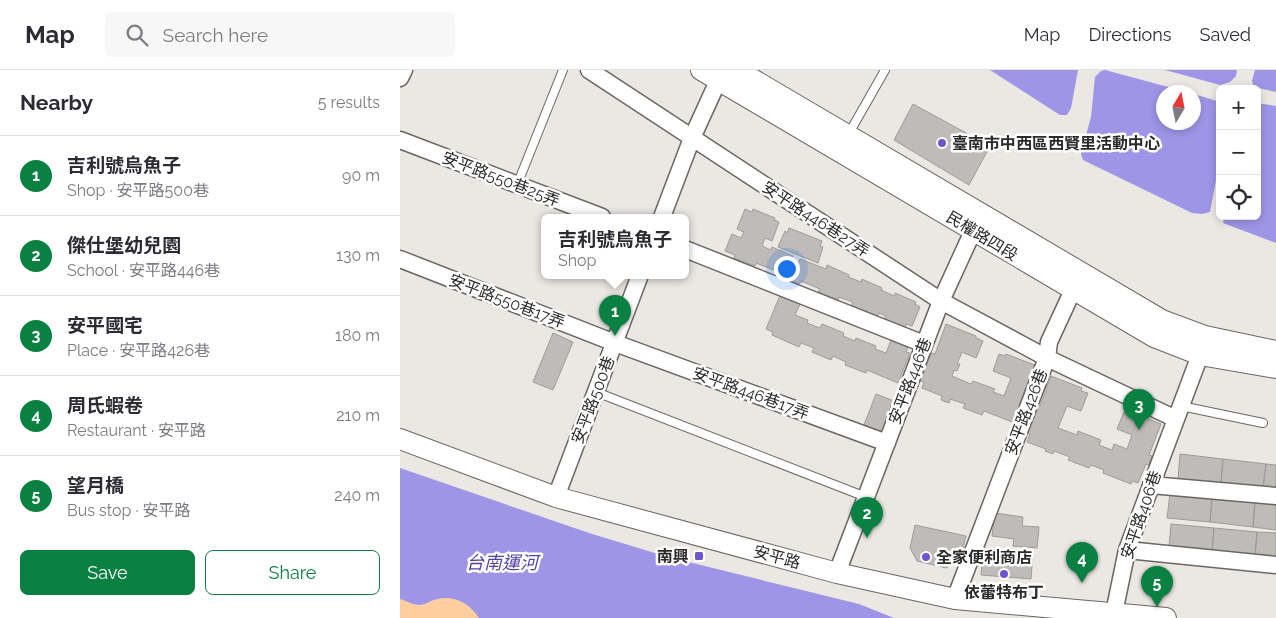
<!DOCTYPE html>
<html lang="en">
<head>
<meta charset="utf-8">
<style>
	:root { --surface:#fff; --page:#f7f7f7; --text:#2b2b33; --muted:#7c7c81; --line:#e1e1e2; --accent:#0b8043 }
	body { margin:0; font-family:Raleway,"Noto Sans TC",sans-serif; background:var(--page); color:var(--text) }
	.controls { position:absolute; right:15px; top:15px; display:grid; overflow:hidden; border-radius:8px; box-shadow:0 2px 8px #0003 }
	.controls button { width:45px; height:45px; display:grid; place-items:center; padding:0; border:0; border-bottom:1px solid var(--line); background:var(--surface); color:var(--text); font:25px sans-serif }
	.compass { position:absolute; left:756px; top:15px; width:45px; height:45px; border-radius:50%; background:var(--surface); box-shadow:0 2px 8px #0003; rotate:10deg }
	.you { position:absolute; left:386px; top:198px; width:18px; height:18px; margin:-12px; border:4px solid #fff; border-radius:50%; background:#1a73e8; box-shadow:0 0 0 8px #1a73e833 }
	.badge { display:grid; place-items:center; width:32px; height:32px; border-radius:50%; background:var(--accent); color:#fff; font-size:16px; font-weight:700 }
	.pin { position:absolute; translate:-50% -41px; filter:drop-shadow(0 1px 2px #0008) }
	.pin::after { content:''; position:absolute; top:26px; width:18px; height:15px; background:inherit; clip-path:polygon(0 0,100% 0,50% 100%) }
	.popup { position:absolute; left:141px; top:144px; width:148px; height:65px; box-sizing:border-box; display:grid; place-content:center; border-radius:8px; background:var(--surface); filter:drop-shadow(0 1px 4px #0005); font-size:16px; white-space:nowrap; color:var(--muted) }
	.popup b { font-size:19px; color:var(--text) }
	.popup::after { content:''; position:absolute; left:50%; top:100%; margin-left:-10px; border:10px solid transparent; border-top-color:var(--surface) }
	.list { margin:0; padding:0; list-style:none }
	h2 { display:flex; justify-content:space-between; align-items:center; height:65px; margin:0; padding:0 20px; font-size:21px }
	h2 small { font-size:16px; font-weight:400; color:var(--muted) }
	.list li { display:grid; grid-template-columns:32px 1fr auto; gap:15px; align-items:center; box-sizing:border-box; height:80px; padding:0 20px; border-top:1px solid var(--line) }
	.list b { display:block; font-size:19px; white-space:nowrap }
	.list p { margin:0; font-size:16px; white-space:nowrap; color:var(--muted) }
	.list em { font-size:16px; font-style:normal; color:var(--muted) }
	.actions { display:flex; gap:10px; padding:15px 20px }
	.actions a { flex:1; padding:11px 0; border:1px solid var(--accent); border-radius:8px; text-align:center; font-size:18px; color:var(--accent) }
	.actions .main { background:var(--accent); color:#fff }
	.icon { flex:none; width:28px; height:28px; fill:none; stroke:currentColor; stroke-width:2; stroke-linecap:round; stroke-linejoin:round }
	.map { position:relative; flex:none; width:876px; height:548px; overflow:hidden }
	header { display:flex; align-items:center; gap:30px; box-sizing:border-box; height:70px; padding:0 25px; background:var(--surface); border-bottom:1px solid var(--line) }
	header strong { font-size:24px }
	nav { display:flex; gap:28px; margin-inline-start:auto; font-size:18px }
	.search { width:350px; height:45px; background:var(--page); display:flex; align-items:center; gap:12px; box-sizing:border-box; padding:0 18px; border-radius:8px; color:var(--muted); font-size:19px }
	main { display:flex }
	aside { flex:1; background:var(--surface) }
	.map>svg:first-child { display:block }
</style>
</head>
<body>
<header>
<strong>Map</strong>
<div class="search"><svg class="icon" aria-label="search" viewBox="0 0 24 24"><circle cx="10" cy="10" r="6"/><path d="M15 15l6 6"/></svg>Search here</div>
<nav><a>Map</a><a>Directions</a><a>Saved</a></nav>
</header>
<main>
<aside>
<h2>Nearby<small>5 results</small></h2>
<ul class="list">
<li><span class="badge">1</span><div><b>吉利號烏魚子</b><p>Shop · 安平路500巷</p></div><em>90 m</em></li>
<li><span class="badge">2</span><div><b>傑仕堡幼兒園</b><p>School · 安平路446巷</p></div><em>130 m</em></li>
<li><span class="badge">3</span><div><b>安平國宅</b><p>Place · 安平路426巷</p></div><em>180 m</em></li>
<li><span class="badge">4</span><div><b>周氏蝦卷</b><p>Restaurant · 安平路</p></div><em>210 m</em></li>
<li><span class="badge">5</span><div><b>望月橋</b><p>Bus stop · 安平路</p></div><em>240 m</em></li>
</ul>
<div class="actions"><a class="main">Save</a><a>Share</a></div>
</aside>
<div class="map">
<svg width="876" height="548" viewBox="0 0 876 548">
	<rect width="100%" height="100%" fill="#ebe7e3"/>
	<path fill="#fece9f" d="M0,529C6,531 13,535 19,535C26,535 31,530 38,529C55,525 70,534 79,548H0Z"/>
	<path fill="#9e95e6" d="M590,0H678L671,38L667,45H660Z
		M705,0L787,22H764V52H794V24L820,32V89L810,142L802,144L792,143L683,90L681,84L691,47L695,7L701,1Z
		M765,0H837L836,6L830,12L820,15Z
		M855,0H876V22L854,17L852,11Z
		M857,33L876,36V173L823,153L825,146H857Z
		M0,398L189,463L268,487L459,534L494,548H79C70,534 55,525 38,529C31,530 26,535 19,535C13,535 6,531 0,529Z"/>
	<path fill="#bfbbb8" stroke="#9e9a96" d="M513,34L590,76L569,115L494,70Z
		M345,139L352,142L353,139L375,148L374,150L379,152L372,171L365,168L362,176L371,180L372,177L393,186L384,207L377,204L379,202L356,193L355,196L334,188L335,185L325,181L332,164L341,168L344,162L337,159Z
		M389,158L422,171L420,176L423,177L418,193L378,177L385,161L387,163Z
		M400,189L426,199L427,195L449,205L448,207L461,212L462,209L482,218L481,220L494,226L495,223L516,232L515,234L520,237L512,256L506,254L505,258L484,250L486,246L479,243L477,247L451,236L453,232L439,227L438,230L418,222L420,219L401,211L399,214L391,211Z
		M381,223L401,232L395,245L408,250L407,253L420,258L422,254L444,263L443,266L455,271L456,268L476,276L475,279L486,283L492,268L509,275L506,282L510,283L498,313L467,300L466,303L445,295L446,292L433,286L431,290L412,282L414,278L401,273L399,277L372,265L373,262L366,259Z
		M546,254L576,266V268L583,271L576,288L562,282L557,294H560L557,301L554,300L552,306L571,314L573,311L595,319L593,322L604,326L611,308L593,301L599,284L605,286L606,284L637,296L615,353L584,341L582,345L563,338L565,334L550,329L549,333L541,330L542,326L522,318L524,312L520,311L531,283L535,284Z
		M153,263L173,272L153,320L133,312Z
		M651,306L682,318L681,321L688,323L681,341L667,336L658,358L677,365L678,361L701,370L699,375L712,380L714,374L727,379L732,365L717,359L724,342L731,345L732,342L761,354L749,385L752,386L749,395L746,394L738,413L732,411L731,414L703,403L704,400L691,395L689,398L668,390L670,387L654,381L653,384L645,381L646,379L627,372L630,364L627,363L637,335L640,336Z
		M476,324L499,333L485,369L462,360Z
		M780,384L823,389L821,413L778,409Z
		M823,389L866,394L863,418L821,413Z
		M866,394L876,395V419L863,418Z
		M770,423L812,428L810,452L767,448Z
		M812,428L855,432L853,457L810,452Z
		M855,432L876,435V460L853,457Z
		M595,443L623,447L622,456L639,457L637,478L613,476L614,469L592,466Z
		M771,454L814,458L812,482L769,478Z
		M515,455L566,466L560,490L546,498L517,491L510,478Z
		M814,458L857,462L855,486L812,482Z
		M857,462L876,463V488L855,486Z
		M583,478L633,483L631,509L581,505Z"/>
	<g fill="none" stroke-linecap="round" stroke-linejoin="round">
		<g stroke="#6a6663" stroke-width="10">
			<path id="service" d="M448,65L485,0
				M117,115L163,0
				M196,322L466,427
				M781,336L863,353"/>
		</g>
		<g stroke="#6a6663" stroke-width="19">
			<path id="minor" d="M189,0L541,231L647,288L776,349
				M0,8L4,0
				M0,70L202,147
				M262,147L292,68L323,0
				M285,179L524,274
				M0,189L215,273L487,373
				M751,415L876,426
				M156,427L240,205
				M727,480L876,495
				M437,503L541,231L573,161
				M555,529L647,288L649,272L673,220
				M714,543L727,480L800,285"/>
		</g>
		<g stroke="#6a6663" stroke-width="22">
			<path id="tertiary" d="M301,0L754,267L800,285L876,298
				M337,0L762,250L805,266L876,281
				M0,369L156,427L437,503L555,529L766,548"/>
		</g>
		<use href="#service" stroke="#fff" stroke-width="8"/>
		<use href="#minor" stroke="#fff" stroke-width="16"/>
		<use href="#tertiary" stroke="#fff" stroke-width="20"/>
	</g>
	<g fill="#6e55cf" stroke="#fff" stroke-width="2">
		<circle cx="542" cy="73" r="5"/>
		<rect x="294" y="481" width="10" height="10" rx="2.5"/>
		<circle cx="526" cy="487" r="5"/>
		<circle cx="604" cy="504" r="5"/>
	</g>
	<g text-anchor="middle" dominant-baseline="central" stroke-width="5" stroke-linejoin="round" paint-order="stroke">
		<g font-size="16" font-weight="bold" fill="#2c2a29" stroke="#fff" text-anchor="start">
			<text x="552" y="73">臺南市中西區西賢里活動中心</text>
			<text x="289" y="486" text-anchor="end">南興</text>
			<text x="536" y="487">全家便利商店</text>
			<text x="604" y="522" text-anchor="middle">依蕾特布丁</text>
		</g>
		<g font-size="16" fill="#2c2a29" stroke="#fff">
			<text transform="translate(101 109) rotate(21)">安平路550巷25弄</text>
			<text transform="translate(416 149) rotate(33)">安平路446巷27弄</text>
			<text transform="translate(582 166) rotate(31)">民權路四段</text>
			<text transform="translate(107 231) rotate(21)">安平路550巷17弄</text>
			<text transform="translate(510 311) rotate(-69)">安平路446巷</text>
			<text transform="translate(351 323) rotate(20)">安平路446巷17弄</text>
			<text transform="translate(193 330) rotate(-69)">安平路500巷</text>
			<text transform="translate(626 342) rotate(-69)">安平路426巷</text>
			<text transform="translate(741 445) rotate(-71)">安平路406巷</text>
			<text transform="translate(377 487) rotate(15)">安平路</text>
		</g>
		<g font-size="18" font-style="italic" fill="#5643a2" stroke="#fff">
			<text x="102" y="492">台南運河</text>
		</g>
	</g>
</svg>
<div class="controls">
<button>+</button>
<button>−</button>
<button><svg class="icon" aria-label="locate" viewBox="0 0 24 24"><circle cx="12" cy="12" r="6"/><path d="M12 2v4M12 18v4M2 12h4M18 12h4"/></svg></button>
</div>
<svg class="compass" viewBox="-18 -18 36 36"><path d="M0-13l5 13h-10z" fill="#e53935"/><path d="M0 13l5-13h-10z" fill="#7c7c81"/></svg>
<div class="you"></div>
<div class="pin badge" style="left:215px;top:266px">1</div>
<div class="popup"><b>吉利號烏魚子</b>Shop</div>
<div class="pin badge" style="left:467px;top:468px">2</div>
<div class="pin badge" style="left:739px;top:360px">3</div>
<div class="pin badge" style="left:682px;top:513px">4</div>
<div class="pin badge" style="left:757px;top:537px">5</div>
</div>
</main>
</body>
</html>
